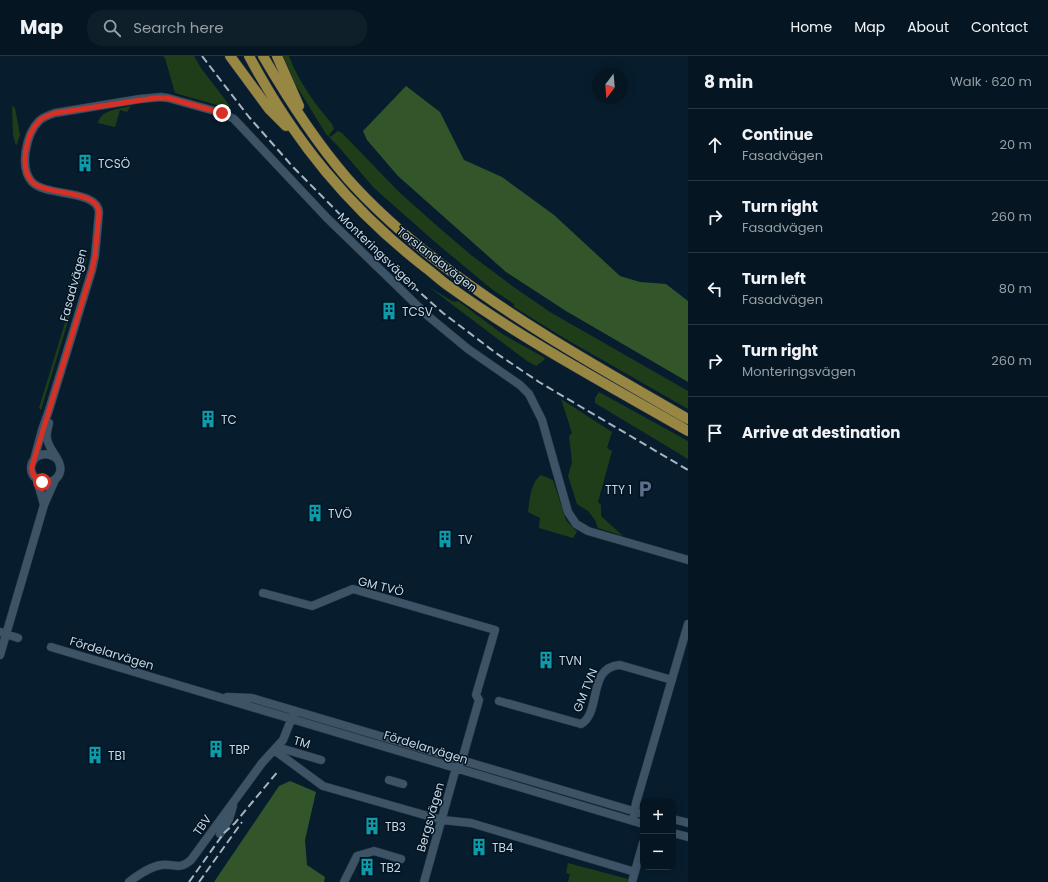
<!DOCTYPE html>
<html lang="en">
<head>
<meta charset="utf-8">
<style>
	:root { --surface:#051622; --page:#0e1f2a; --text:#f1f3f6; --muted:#979fa5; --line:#263540 }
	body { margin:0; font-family:Poppins,sans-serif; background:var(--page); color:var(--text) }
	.controls { position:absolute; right:12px; bottom:12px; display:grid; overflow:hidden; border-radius:8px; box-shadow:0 2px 10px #0003 }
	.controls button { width:36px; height:36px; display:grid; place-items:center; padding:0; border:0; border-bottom:1px solid var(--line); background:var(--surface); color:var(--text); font:20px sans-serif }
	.compass { position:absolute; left:592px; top:12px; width:36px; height:36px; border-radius:50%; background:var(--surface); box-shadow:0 2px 10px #0003; rotate:196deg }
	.stop { position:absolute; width:12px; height:12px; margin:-9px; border:3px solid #d93025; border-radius:50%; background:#fff }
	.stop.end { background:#d93025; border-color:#fff; box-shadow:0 1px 4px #0008 }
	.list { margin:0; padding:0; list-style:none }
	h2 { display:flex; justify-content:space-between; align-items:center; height:52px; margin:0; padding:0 16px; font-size:17px }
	h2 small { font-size:13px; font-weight:400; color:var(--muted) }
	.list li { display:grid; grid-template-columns:26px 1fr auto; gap:12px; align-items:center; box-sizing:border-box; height:72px; padding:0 16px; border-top:1px solid var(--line) }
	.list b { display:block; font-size:15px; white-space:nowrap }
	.list p { margin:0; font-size:13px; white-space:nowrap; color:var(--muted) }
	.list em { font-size:13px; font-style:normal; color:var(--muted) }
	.icon { flex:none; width:22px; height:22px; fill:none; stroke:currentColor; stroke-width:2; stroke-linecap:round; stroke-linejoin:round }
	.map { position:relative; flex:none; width:688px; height:826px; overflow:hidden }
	header { display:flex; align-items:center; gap:24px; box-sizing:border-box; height:56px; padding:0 20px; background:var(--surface); border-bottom:1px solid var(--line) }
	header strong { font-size:19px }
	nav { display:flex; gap:22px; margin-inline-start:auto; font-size:14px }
	.search { width:280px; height:36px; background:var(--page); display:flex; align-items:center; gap:10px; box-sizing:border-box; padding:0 14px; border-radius:16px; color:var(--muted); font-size:15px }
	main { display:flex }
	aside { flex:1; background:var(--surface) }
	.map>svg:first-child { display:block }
</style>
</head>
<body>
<header>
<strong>Map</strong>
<div class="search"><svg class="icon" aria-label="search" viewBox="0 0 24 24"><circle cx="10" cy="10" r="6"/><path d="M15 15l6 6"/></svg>Search here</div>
<nav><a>Home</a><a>Map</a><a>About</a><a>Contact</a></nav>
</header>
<main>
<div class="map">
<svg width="688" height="826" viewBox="0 0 688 826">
	<rect width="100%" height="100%" fill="#071d2d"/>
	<path fill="#1f3d18" d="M163,0H194L201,12L230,50L227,52L175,37L165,2Z
		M283,0H289C298,25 315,48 332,68L334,73L329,79L330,81L338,75L342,77L399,136L436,169L471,199L515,232L550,256L688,335V353L564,282L514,251V248L493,234L435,186L374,132L337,89L326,78L294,26Z
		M12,50L15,52L20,79L16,90L13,79Z
		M131,50L127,56L120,54L115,71L98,67C101,53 120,53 131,50Z
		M85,201L87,203L41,354L39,352Z
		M429,231L452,245L455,246L458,245L504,279L545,302L544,304L536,310L527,305Z
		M599,336L688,385V403L595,347V342Z
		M561,343L612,376L607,392L612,395L598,446L601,449V460L623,480L598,472L595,464L588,455L577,448L568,420L572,406L569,380L572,377Z
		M541,419L553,424L566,464L577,476L573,482L539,472L540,462L528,456C530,444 530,427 541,419Z
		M568,807L628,823L627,826H568L570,818L566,817Z"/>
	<path fill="#32562a" d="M406,30L440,56L464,104L502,121L554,159L620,220L640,226L666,228L688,245V326L566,255L506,216L398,120L367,84L363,75Z
		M290,725L316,736L305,784L307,809L325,821L324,826H214L279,730Z"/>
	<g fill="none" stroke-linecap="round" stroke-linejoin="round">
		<g stroke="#2c3541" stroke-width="9">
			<path id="minor" d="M49,367C48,372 46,377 47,382C48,394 63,404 60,416C56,432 30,428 31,411C33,397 48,395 57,403
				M34,404L42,374L49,354L92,214L95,200L99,156C97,133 46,141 32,126C19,112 26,78 39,65C43,61 49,59 55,57L140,43L161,41L168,42L222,57L234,63L327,162L428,260L468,293L520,329L529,338L542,364L568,456L576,468L588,475L688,504
				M37,424L44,449
				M263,537L312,550L353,533L495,574L476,639L479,644L462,704L456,712L424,826
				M0,576L18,582
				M51,591L643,768
				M0,599L44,449L55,424
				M227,641L252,642L643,758
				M499,645L581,668C602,656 587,611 620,609L672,624
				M277,691L321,704
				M274,694L323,730L442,764L471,767L635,816
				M389,724L403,728
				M634,760L636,747L688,568
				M673,763L688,767
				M673,777L688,781
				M220,778L229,763L233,750
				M129,826C138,819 149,811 161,809C175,807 178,815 191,804L262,707L283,684L293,659
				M344,826L357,800L374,795L401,803
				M632,826L643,787"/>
		</g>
		<g stroke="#2c3541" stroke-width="11">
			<path id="primary" d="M230,0L269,53L286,70
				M249,0C294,85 350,153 426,212C434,218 441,225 450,231C525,285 608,329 688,375
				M263,0C288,43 315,85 347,122C376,155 410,184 445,211C522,269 605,315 688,363
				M277,0L299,50"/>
		</g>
		<use href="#minor" stroke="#3d5467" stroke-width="8"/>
		<use href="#primary" stroke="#988643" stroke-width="10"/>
		<path stroke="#a6b5c1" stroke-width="2" stroke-dasharray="8 4" stroke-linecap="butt" d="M202,0L249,61L293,111L397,216L443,257L496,297L539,326L688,414
			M189,826L224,777L235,767L279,714
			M199,826L242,766"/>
	</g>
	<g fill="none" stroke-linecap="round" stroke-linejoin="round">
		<path stroke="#d93025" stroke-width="5" d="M42,426C35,423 31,418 32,410L92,214L95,200L99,156C97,133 46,140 32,126C19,112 26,78 39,65C43,61 49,59 55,57L155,42H168L222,57"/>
	</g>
	<defs>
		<g id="building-bare" transform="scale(1.38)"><path d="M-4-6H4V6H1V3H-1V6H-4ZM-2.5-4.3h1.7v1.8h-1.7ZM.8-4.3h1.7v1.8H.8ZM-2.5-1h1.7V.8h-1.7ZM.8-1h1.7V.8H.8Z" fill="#0f9aa8" stroke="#011423" stroke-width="2.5" paint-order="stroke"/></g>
		<g id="parking-bare" transform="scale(1.38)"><path d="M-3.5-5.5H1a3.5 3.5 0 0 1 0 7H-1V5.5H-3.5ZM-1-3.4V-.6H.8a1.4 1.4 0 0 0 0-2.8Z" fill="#5c6f8a" stroke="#011423" stroke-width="2.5" paint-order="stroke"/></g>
	</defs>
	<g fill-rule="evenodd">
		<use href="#building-bare" x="85" y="107"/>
		<use href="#building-bare" x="389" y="255"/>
		<use href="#building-bare" x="208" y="363"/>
		<use href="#parking-bare" x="645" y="433"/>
		<use href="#building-bare" x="315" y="457"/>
		<use href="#building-bare" x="445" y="483"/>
		<use href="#building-bare" x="546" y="604"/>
		<use href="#building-bare" x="216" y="693"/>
		<use href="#building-bare" x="95" y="699"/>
		<use href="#building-bare" x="372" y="770"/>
		<use href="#building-bare" x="479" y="791"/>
		<use href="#building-bare" x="367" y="811"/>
	</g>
	<g text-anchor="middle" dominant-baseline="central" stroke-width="3" stroke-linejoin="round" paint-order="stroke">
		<g font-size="12" fill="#c9d6e1" stroke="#011423" text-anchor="start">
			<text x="98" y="107">TCSÖ</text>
			<text x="402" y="255">TCSV</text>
			<text x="221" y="363">TC</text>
			<text x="632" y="433" text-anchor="end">TTY 1</text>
			<text x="328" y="457">TVÖ</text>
			<text x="458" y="483">TV</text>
			<text x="559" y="604">TVN</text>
			<text x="229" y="693">TBP</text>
			<text x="108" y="699">TB1</text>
			<text x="385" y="770">TB3</text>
			<text x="492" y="791">TB4</text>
			<text x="380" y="811">TB2</text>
		</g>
		<g font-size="12" fill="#c9d6e1" stroke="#011423">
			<text transform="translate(378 195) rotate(44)">Monteringsvägen</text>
			<text transform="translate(437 203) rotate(38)">Torslandavägen</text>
			<text transform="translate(73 229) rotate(-75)">Fasadvägen</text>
			<text transform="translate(381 530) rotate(14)">GM TVÖ</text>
			<text transform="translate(112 597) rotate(17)">Fördelarvägen</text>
			<text transform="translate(585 634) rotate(-68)">GM TVN</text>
			<text transform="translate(302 686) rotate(16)">TM</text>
			<text transform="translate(426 691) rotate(17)">Fördelarvägen</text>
			<text transform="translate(430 761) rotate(-74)">Bergsvägen</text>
			<text transform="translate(202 769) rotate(-55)">TBV</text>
		</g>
	</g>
</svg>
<div class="controls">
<button>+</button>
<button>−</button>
</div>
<svg class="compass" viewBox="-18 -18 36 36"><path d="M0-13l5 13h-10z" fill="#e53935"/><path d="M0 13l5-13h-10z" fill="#979fa5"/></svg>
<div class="stop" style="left:42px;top:426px"></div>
<div class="stop end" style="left:222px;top:57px"></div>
</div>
<aside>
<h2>8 min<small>Walk · 620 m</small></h2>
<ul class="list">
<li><svg class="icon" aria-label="ahead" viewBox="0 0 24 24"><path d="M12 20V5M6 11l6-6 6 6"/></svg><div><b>Continue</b><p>Fasadvägen</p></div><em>20 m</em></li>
<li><svg class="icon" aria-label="right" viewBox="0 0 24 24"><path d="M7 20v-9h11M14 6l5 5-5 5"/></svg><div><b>Turn right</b><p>Fasadvägen</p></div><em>260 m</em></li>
<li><svg class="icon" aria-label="left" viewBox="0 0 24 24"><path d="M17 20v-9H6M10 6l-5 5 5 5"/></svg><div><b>Turn left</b><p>Fasadvägen</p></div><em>80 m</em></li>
<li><svg class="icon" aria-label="right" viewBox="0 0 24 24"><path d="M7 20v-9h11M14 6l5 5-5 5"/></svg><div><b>Turn right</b><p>Monteringsvägen</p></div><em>260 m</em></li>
<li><svg class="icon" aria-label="arrive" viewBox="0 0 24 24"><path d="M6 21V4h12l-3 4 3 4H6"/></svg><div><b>Arrive at destination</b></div></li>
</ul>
</aside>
</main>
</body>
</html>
